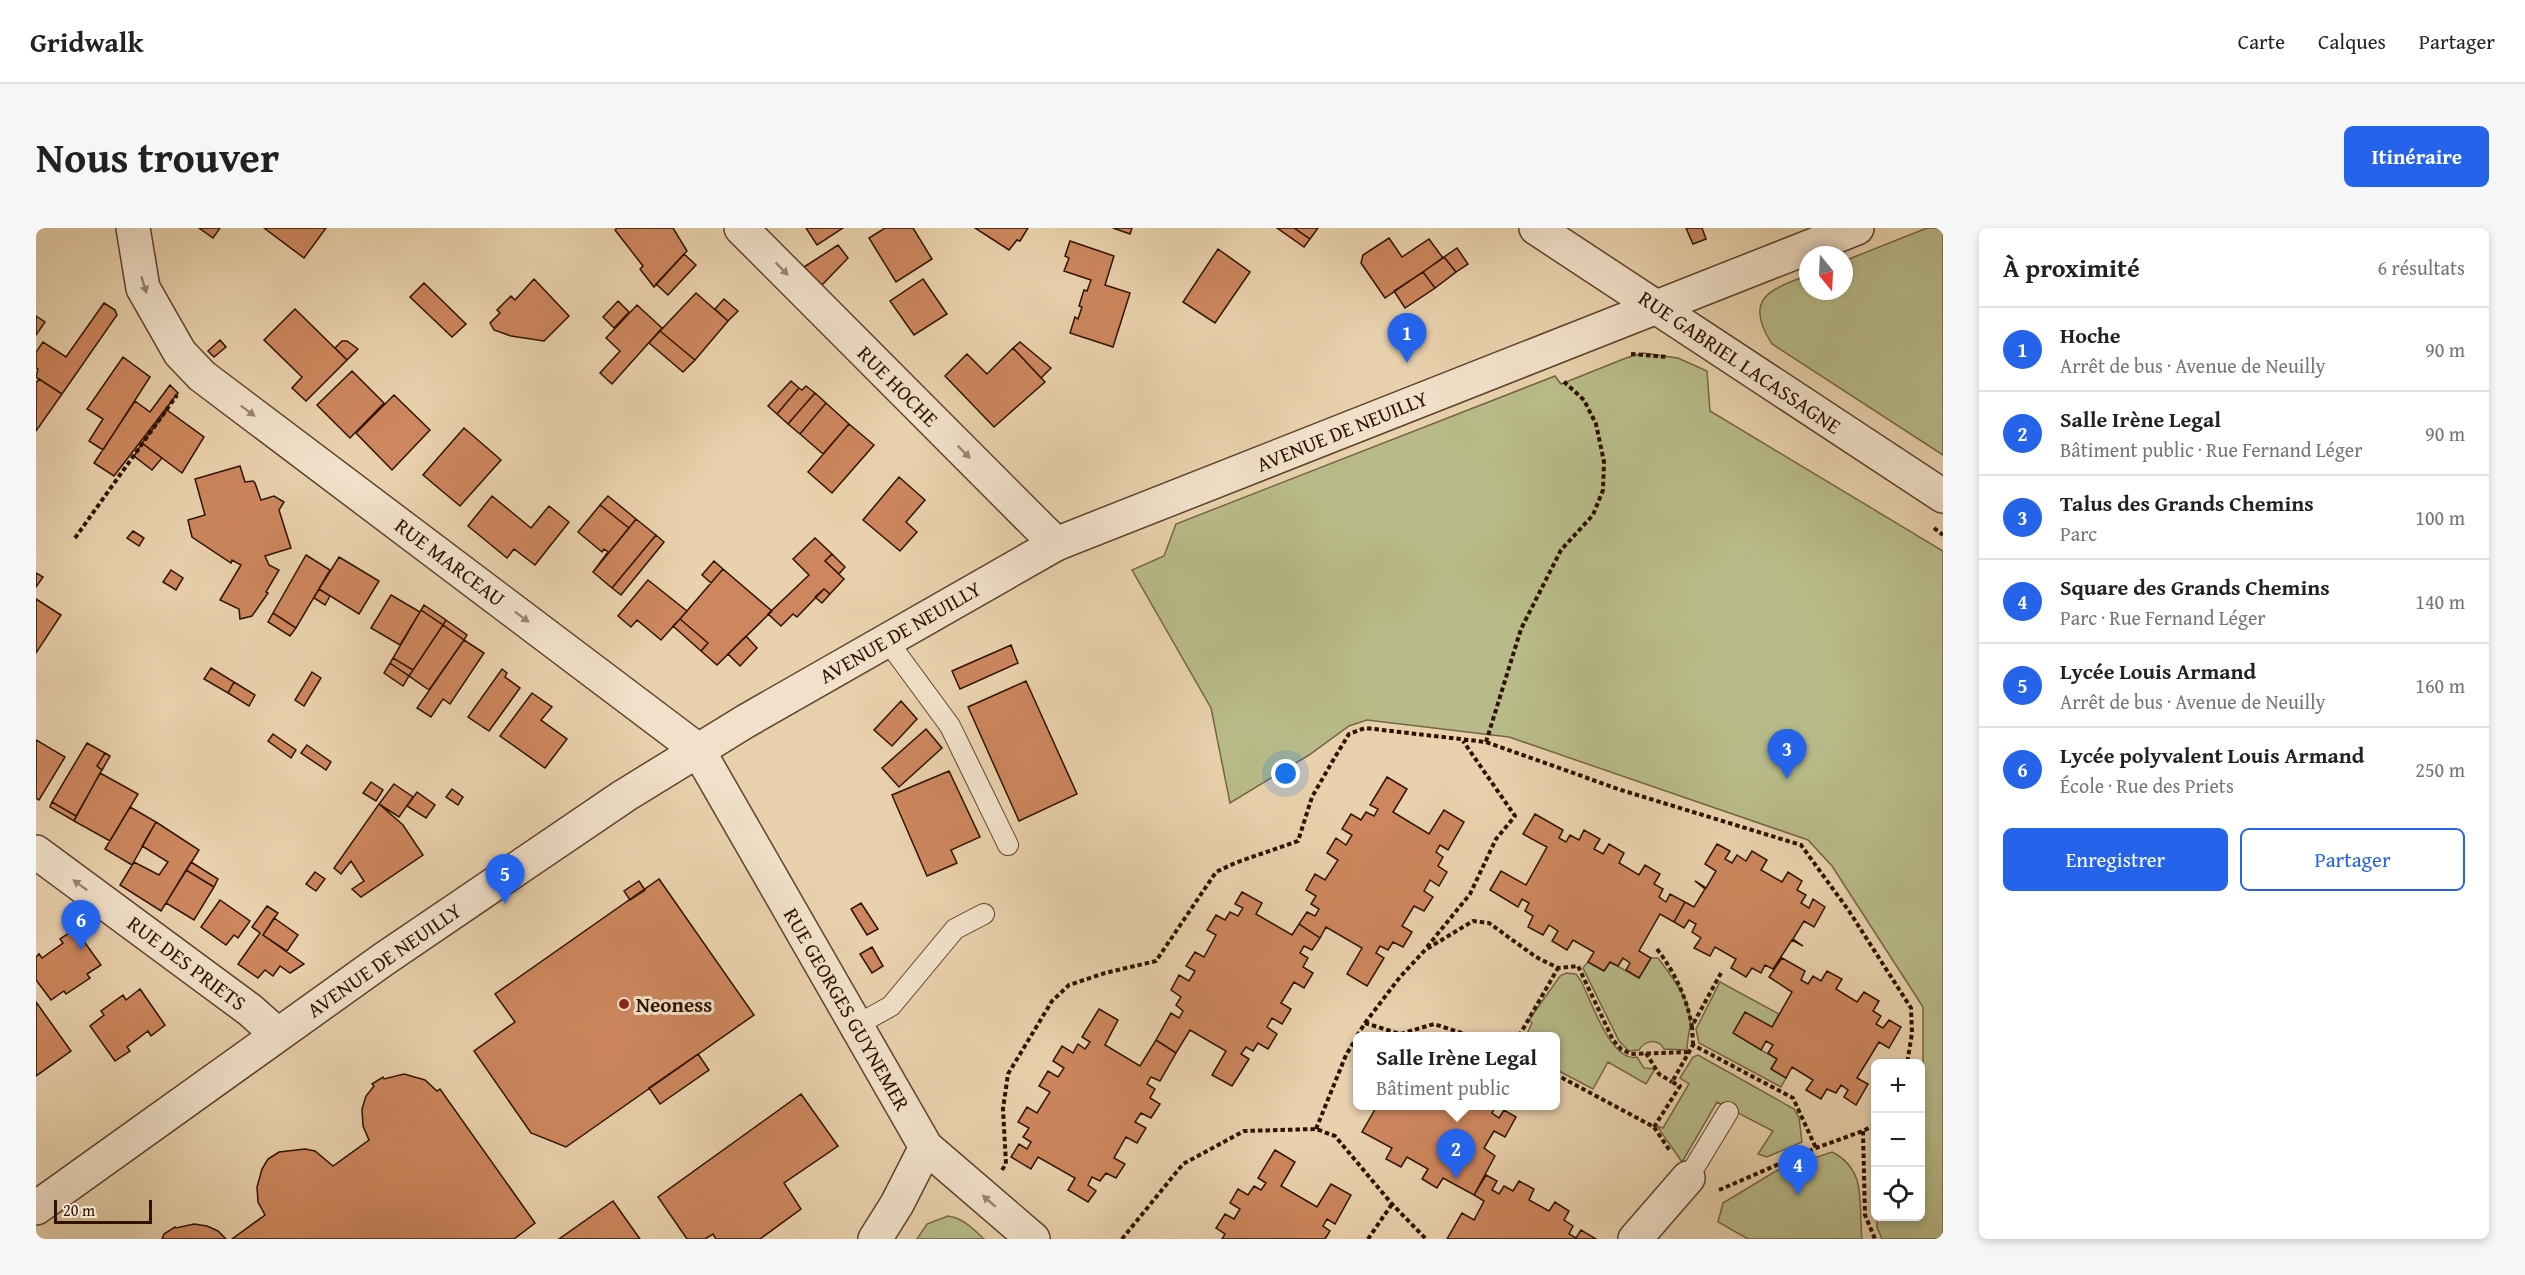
<!DOCTYPE html>
<html lang="fr">
<head>
<meta charset="utf-8">
<style>
	:root { --surface:#fff; --page:#f6f6f6; --text:#222; --muted:#767676; --line:#e0e0e0; --accent:#2563eb }
	body { margin:0; font-family:"Gentium Book Plus",serif; background:var(--page); color:var(--text) }
	.controls { position:absolute; right:18px; bottom:18px; display:grid; overflow:hidden; border-radius:9px; box-shadow:0 3px 9px #0003 }
	.controls button { width:54px; height:54px; display:grid; place-items:center; padding:0; border:0; border-bottom:2px solid var(--line); background:var(--surface); color:var(--text); font:30px sans-serif }
	.compass { position:absolute; left:1763px; top:18px; width:54px; height:54px; border-radius:50%; background:var(--surface); box-shadow:0 3px 9px #0003; rotate:162deg }
	.scale { position:absolute; left:18px; bottom:15px; width:98px; box-sizing:border-box; padding-left:6px; border:3px solid #2f1200; border-top:0; font-size:16px; line-height:21px; white-space:nowrap; color:#2f1200; -webkit-text-stroke:4px #f1e1ca; paint-order:stroke }
	.you { position:absolute; left:1250px; top:546px; width:21px; height:21px; margin:-15px; border:4px solid #fff; border-radius:50%; background:#1a73e8; box-shadow:0 0 0 9px #1a73e833 }
	.badge { display:grid; place-items:center; width:39px; height:39px; border-radius:50%; background:var(--accent); color:#fff; font-size:20px; font-weight:700 }
	.pin { position:absolute; translate:-50% -50px; filter:drop-shadow(0 2px 3px #0008) }
	.pin::after { content:''; position:absolute; top:32px; width:21px; height:18px; background:inherit; clip-path:polygon(0 0,100% 0,50% 100%) }
	.popup { position:absolute; left:1317px; top:804px; width:207px; height:78px; box-sizing:border-box; display:grid; place-content:center; border-radius:9px; background:var(--surface); filter:drop-shadow(0 2px 4px #0005); font-size:20px; white-space:nowrap; color:var(--muted) }
	.popup b { font-size:22px; color:var(--text) }
	.popup::after { content:''; position:absolute; left:50%; top:100%; margin-left:-12px; border:12px solid transparent; border-top-color:var(--surface) }
	.list { margin:0; padding:0; list-style:none }
	h2 { display:flex; justify-content:space-between; align-items:center; height:78px; margin:0; padding:0 24px; font-size:26px }
	h2 small { font-size:20px; font-weight:400; color:var(--muted) }
	.list li { display:grid; grid-template-columns:39px 1fr auto; gap:18px; align-items:center; box-sizing:border-box; height:84px; padding:0 24px; border-top:2px solid var(--line) }
	.list b { display:block; font-size:22px; white-space:nowrap }
	.list p { margin:0; font-size:20px; white-space:nowrap; color:var(--muted) }
	.list em { font-size:20px; font-style:normal; color:var(--muted) }
	.actions { display:flex; gap:12px; padding:18px 24px }
	.actions a { flex:1; padding:14px 0; border:2px solid var(--accent); border-radius:9px; text-align:center; font-size:21px; color:var(--accent) }
	.actions .main { background:var(--accent); color:#fff }
	.icon { flex:none; width:33px; height:33px; fill:none; stroke:currentColor; stroke-width:2; stroke-linecap:round; stroke-linejoin:round }
	.map { position:relative; flex:none; width:1907px; height:1011px; overflow:hidden; border-radius:9px }
	header { display:flex; align-items:center; gap:36px; box-sizing:border-box; height:84px; padding:0 30px; background:var(--surface); border-bottom:2px solid var(--line) }
	header strong { font-size:28px }
	nav { display:flex; gap:33px; margin-inline-start:auto; font-size:21px }
	.intro { display:flex; align-items:center; justify-content:space-between; box-sizing:border-box; height:144px; padding:0 36px }
	h1 { margin:0; font-size:42px }
	.button { padding:15px 27px; border-radius:9px; background:var(--accent); color:#fff; font-size:21px; font-weight:700 }
	main { display:flex; gap:36px; padding:0 36px }
	aside { flex:1; background:var(--surface); border-radius:9px; box-shadow:0 3px 9px #0003 }
	.map>svg:first-child { display:block }
</style>
</head>
<body>
<header>
<strong>Gridwalk</strong>
<nav><a>Carte</a><a>Calques</a><a>Partager</a></nav>
</header>
<div class="intro"><h1>Nous trouver</h1><a class="button">Itinéraire</a></div>
<main>
<div class="map">
<svg width="1907" height="1011" viewBox="0 0 1907 1011">
	<rect width="100%" height="100%" fill="#e9d1ad"/>
	<filter id="stains"><feTurbulence type="fractalNoise" baseFrequency=".00333" numOctaves="4"/><feColorMatrix values="0 0 0 0 .2 0 0 0 0 .09 0 0 0 0 .02 0 0 0 .5 -.17"/></filter>
	<radialGradient id="worn" r=".72"><stop offset=".6" stop-color="#630" stop-opacity="0"/><stop offset="1" stop-color="#630" stop-opacity=".3"/></radialGradient>
	<path fill="#b8bb89" stroke="#746644" stroke-width="1.5" d="M1891,0H1907V227L1736,116C1707,71 1733,62 1772,47V63H1808V33Z
		M1607,125L1642,130L1671,143L1674,183L1907,323V1011H1846L1841,999V989L1884,988V848L1887,843V779L1796,638L1772,612L1473,509L1331,492L1313,498L1273,527L1194,575L1175,480L1096,342L1128,328L1140,296L1519,148L1525,156L1590,130Z
		M1615,730H1622C1636,749 1656,773 1654,798C1653,807 1651,813 1651,822L1628,821C1622,810 1609,812 1603,822L1593,823L1583,813L1547,740L1552,734L1568,743L1574,734L1603,750Z
		M1530,745L1540,746L1545,753C1555,772 1575,835 1601,829L1608,840L1619,841L1610,856L1572,834L1557,861L1519,841V808H1490L1496,795L1493,792L1524,748Z
		M1684,754L1743,786L1725,822L1741,831L1735,841L1750,850L1745,859L1663,815L1660,801Z
		M1662,827L1758,881L1763,890L1766,914L1731,929L1722,926L1737,903L1681,874L1646,934L1621,898L1627,900L1653,856L1644,850L1657,829Z
		M1796,924C1832,942 1822,976 1826,1011H1712L1682,994L1687,975L1740,943Z
		M912,988C927,990 937,1001 948,1011H881L891,996Z"/>
	<path fill="#cd865d" stroke="#2f1200" stroke-width="1.5" d="M163,0H184L177,10Z
		M228,0H290L268,30Z
		M581,0H637L651,23L618,59L604,41L607,38L579,2Z
		M770,0H807L781,17Z
		M849,0H877L896,31L860,54L833,10Z
		M939,0H992L984,13L981,12L973,22Z
		M1077,0H1096L1094,6Z
		M1241,0H1258L1274,11L1268,19Z
		M1258,0H1282L1274,11Z
		M1650,0H1666L1670,11L1657,16Z
		M1353,10L1366,29L1393,11L1407,30L1349,70L1325,35L1327,27Z
		M1034,13L1078,28L1069,57L1094,65L1077,119L1034,105L1039,89L1042,91L1046,79L1043,78L1048,62L1051,63L1055,52L1028,43L1033,30L1029,28Z
		M802,17L812,30L786,57L768,39Z
		M1421,20L1432,36L1420,44L1408,29Z
		M1182,21L1214,44L1179,95L1147,74Z
		M648,26L660,37L632,67L620,56Z
		M1408,29L1420,44L1399,60L1387,44Z
		M1387,44L1399,60L1369,80L1358,63Z
		M498,51L533,88L508,113L475,108L458,102L454,95L464,85L461,82L475,68L479,72Z
		M887,51L911,86L878,107L854,73Z
		M388,55L430,96L416,109L374,69Z
		M660,65L692,93L659,132L624,103Z
		M688,71L702,83L692,93L679,81Z
		M582,73L593,84L578,100L567,89Z
		M68,75L79,82L81,87L26,166L0,149L2,141L0,140V124L7,114L30,129Z
		M601,77L626,100L576,156L564,145L584,123L570,110Z
		M259,81L311,132L270,173L256,160L266,149L228,112Z
		M0,88L9,94L0,107Z
		M624,103L659,132L647,144L613,115Z
		M184,112L190,119L178,129L172,123Z
		M306,113H311L322,121L311,132L299,120Z
		M984,114L1015,140L1005,150L977,120Z
		M977,120L1009,154L958,199L909,148L931,126L951,146Z
		M87,129L114,149L67,222L53,213L67,191L51,181Z
		M316,143L348,175L314,210L281,177Z
		M3,151L26,166L0,203V155Z
		M755,153L763,160L741,186L732,178Z
		M134,157L142,165L78,248L58,235L99,173L114,184Z
		M770,158L779,165L752,196L741,186L763,160L766,162Z
		M779,165L790,175L764,206L752,196Z
		M358,167L394,202L356,242L320,205Z
		M790,175L813,196L787,226L764,206Z
		M131,182L168,209L146,245L106,215Z
		M813,196L838,217L796,265L772,244Z
		M428,200L465,232L424,278L387,247Z
		M106,215L126,230L116,242L98,228Z
		M204,238L209,254L217,253L219,255L225,272L238,268L248,274L243,282L255,320L229,328L233,337L243,342L230,364L232,365L216,388L204,391L203,381L184,372L205,337L196,332L195,335L156,309L152,292L169,287L159,251Z
		M863,249L889,272L870,294L881,304L864,323L827,292Z
		M456,268L495,300L513,278L533,294L499,337L478,321L471,330L432,298Z
		M572,268L600,291L593,300L564,277Z
		M564,277L593,300L557,344L572,324L568,321L566,324L542,304Z
		M600,291L620,307L576,360L557,344Z
		M97,303L108,310L103,318L91,310Z
		M620,307L628,314L585,367L576,360Z
		M779,310L796,326L789,333L808,351L794,366L788,361L761,389L757,386L745,398L732,386L773,347L757,331Z
		M796,326L809,339L803,346L789,333Z
		M270,327L294,342L260,400L237,385Z
		M303,329L343,353L323,386L283,361Z
		M678,333L687,341L675,355L666,347Z
		M687,341L736,383L681,437L665,423L672,415L644,391Z
		M135,342L147,350L140,362L127,354Z
		M0,345L7,349L0,359Z
		M612,352L651,383L625,412L601,392L595,399L582,388Z
		M283,361L294,368L289,377L278,370Z
		M788,361L794,366L786,375L779,369Z
		M355,367L384,384L364,417L335,400Z
		M0,371L25,387L0,425Z
		M388,377L410,392L407,397L385,382Z
		M385,382L407,397L377,442L357,430Z
		M237,385L260,400L254,408L232,394Z
		M644,391L672,415L665,423L637,398Z
		M410,392L431,407L428,412L407,397Z
		M407,397L428,412L393,462L373,448Z
		M710,408L721,420L704,438L692,426Z
		M428,412L448,425L414,476L407,471L395,489L381,480Z
		M975,417L982,435L924,461L916,443Z
		M357,430L377,442L373,448L354,435Z
		M354,435L373,448L367,458L348,445Z
		M175,440L198,454L192,465L168,451Z
		M466,441L471,445L469,449L484,460L453,503L432,489Z
		M276,444L285,450L268,478L259,472Z
		M990,453L1041,566L983,593L932,479Z
		M198,454L219,467L213,478L192,465Z
		M496,465L516,479L505,492L531,511L509,540L464,508Z
		M865,473L881,491L856,518L838,502Z
		M890,501L906,520L863,559L846,540Z
		M237,506L260,522L255,530L232,513Z
		M0,512L29,529L3,572L0,570Z
		M51,515L69,525L61,538L66,542L40,588L16,574Z
		M271,517L295,534L290,542L265,525Z
		M69,525L74,528L66,542L61,538Z
		M913,543L944,609L915,622L921,635L891,648L856,567Z
		M64,545L102,566L74,613L38,593Z
		M1351,549L1371,561L1357,584L1393,606L1408,582L1428,594L1412,622L1404,617L1400,624L1407,629L1402,638L1411,644L1403,658L1394,652L1388,663L1397,669L1388,683L1378,678L1366,698L1376,704L1367,719L1357,714L1352,722L1344,718L1340,725L1348,730L1331,758L1311,746L1326,720L1290,699L1284,710L1263,696L1271,684L1279,688L1283,681L1275,676L1280,668L1270,662L1279,646L1289,652L1302,632L1291,625L1300,610L1310,617L1316,607L1306,601L1315,586L1325,592L1330,584L1338,588L1342,581L1334,577Z
		M335,554L347,562L340,573L327,565Z
		M358,556L377,569L363,589L343,576Z
		M416,561L427,569L422,577L410,569Z
		M381,564L399,577L390,590L371,578Z
		M16,574L40,588L38,593L14,579Z
		M343,576L367,597L387,627L325,669L316,661L328,653L315,633L305,646L298,640Z
		M94,579L120,594L96,637L69,621Z
		M1499,586L1527,602L1523,610L1530,614L1534,607L1543,612L1548,602L1564,611L1558,621L1567,626L1573,616L1588,625L1583,635L1603,647L1609,637L1624,646L1618,656L1627,661L1623,669L1630,674L1634,666L1649,674L1638,694L1624,686L1603,723L1615,730L1603,750L1590,742L1594,735L1587,730L1582,738L1574,734L1568,743L1552,734L1558,724L1537,712L1531,722L1516,713L1522,703L1513,697L1507,707L1492,699L1497,688L1489,683L1493,675L1486,671L1482,679L1454,662L1465,643L1490,657L1511,619L1487,606Z
		M120,594L163,622L125,683L84,657L98,634L123,647L132,634L106,618Z
		M1681,616L1694,623L1689,631L1696,635L1701,627L1710,633L1716,623L1731,632L1725,642L1746,654L1752,644L1766,653L1761,662L1770,667L1765,675L1773,680L1777,671L1789,679L1778,699L1768,693L1757,711L1767,718L1756,712L1737,741L1729,737L1725,745L1716,740L1710,749L1695,740L1700,731L1679,719L1674,728L1658,720L1665,710L1656,704L1660,696L1653,692L1648,700L1638,694L1649,674L1658,679L1669,661L1659,653L1670,660L1680,643L1669,636Z
		M155,634L182,651L178,659L150,642Z
		M150,642L178,659L158,692L130,675Z
		M279,644L289,651L280,663L270,656Z
		M623,651L718,787L530,919L495,905L438,823L479,794L459,766Z
		M603,653L609,662L594,672L588,663Z
		M1206,664L1226,675L1220,686L1256,707L1263,696L1284,710L1276,722L1268,718L1264,725L1272,730L1267,739L1277,745L1268,760L1258,754L1245,775L1255,781L1246,796L1236,790L1231,799L1241,806L1232,821L1222,815L1217,823L1210,819L1205,826L1213,831L1196,858L1176,847L1190,823L1154,802L1140,825L1120,812L1135,785L1143,790L1147,783L1140,777L1145,769L1135,762L1143,747L1153,753L1159,743L1150,738L1159,724L1168,729L1180,707L1171,702L1180,687L1189,692L1194,684L1202,688L1207,680L1199,676Z
		M184,672L214,693L202,710L198,707L190,717L165,699Z
		M825,675L842,701L831,707L815,681Z
		M231,678L242,685L227,707L268,736L254,745L244,738L237,748L229,742L222,750L202,736L224,705L216,699Z
		M238,690L262,707L251,723L227,707Z
		M39,701L65,737L51,746L54,750L30,766L28,763L15,772L0,752V729L3,726L6,730L27,715L24,711Z
		M836,719L847,738L836,745L824,726Z
		M1746,730L1769,743L1765,752L1772,756L1777,748L1785,753L1791,743L1806,751L1800,761L1821,774L1828,764L1843,773L1837,783L1845,788L1840,796L1847,800L1853,792L1865,799L1853,820L1843,814L1821,850L1832,856L1820,877L1808,869L1812,862L1805,857L1800,865L1791,861L1785,871L1770,862L1777,852L1756,839L1750,850L1735,841L1741,831L1732,825L1737,817L1730,813L1725,822L1697,805L1709,784L1736,799L1756,764L1733,749Z
		M104,761L129,797L115,808L112,803L91,819L94,823L79,833L54,798L68,787L65,783L87,767L90,772Z
		M0,774L35,823L0,848Z
		M1063,781L1082,792L1069,817L1104,838L1120,812L1140,825L1124,853L1115,849L1111,856L1119,861L1114,870L1124,876L1115,890L1105,885L1099,894L1110,900L1101,915L1090,909L1078,930L1089,936L1080,950L1070,945L1064,953L1056,949L1052,957L1060,963L1052,974L1032,962L1039,950L1002,929L995,941L975,929L983,916L991,921L995,914L987,909L993,900L982,894L991,879L1001,885L1014,864L1003,858L1012,843L1022,849L1028,840L1017,833L1026,818L1037,825L1042,816L1049,821L1054,814L1046,809Z
		M662,826L673,842L624,876L613,860Z
		M368,846L389,852L401,863L404,861L499,995L478,1011H196L229,987L222,974L221,959L226,941L232,931L243,924L269,921L279,923L297,938L333,912L327,898L326,881L330,868L338,858L336,856L347,849L348,851Z
		M765,866L802,918L748,955L765,981L724,1011H680L677,1006L669,1011H651L622,969Z
		M1341,878H1460L1456,885L1463,890L1468,882L1480,889L1469,909L1458,903L1448,920L1459,928L1438,967L1407,950L1401,960L1386,951L1392,941L1371,929L1365,939L1350,931L1356,920L1326,904Z
		M1239,922L1259,934L1245,958L1281,979L1295,956L1315,967L1299,996L1291,991L1287,998L1294,1003L1289,1011H1186L1189,1006L1180,1000L1189,986L1198,991L1204,981L1194,975L1202,961L1212,967L1218,958L1225,962L1230,955L1222,950Z
		M1450,947L1461,953L1456,962L1463,966L1468,958L1477,963L1483,953L1498,961L1493,972L1513,983L1519,974L1533,983L1528,992L1537,998L1533,1006L1540,1010L1545,1002L1560,1011H1411L1426,985L1438,992L1448,973L1438,967Z
		M577,973L604,1011H523Z
		M158,996L171,998L182,1003L190,1011H126L128,1006L139,999L140,1000Z"/>
	<g fill="none" stroke-linecap="round" stroke-linejoin="round">
		<g stroke="#5e422b" stroke-width="22">
			<path id="service" d="M850,411L914,498L972,617
				M821,797L855,778L919,701L948,686
				M1652,950L1692,884"/>
		</g>
		<g stroke="#5e422b" stroke-width="36">
			<path id="minor" d="M97,0L107,60L144,125L166,148L662,522L890,919L997,1011
				M705,0L1020,316
				M1500,0L1907,268
				M0,624L214,782L241,806
				M839,1011L861,976L890,919
				M1599,1011L1652,950"/>
		</g>
		<g stroke="#5e422b" stroke-width="36">
			<path id="tertiary" d="M0,980L348,731L588,568L710,493L1020,316L1821,0"/>
		</g>
		<path stroke="#2f1200" stroke-width="4" stroke-dasharray="4.5 3" stroke-linecap="butt" d="M1595,126L1632,129
			M1898,300L1907,307
			M39,310L141,167
			M1450,514L1485,401L1525,322L1557,287L1567,262L1568,234L1560,196L1548,172L1526,152
			M1391,719L1434,666L1460,611L1479,588L1427,513
			M1621,721C1639,745 1650,768 1656,798
			M1329,795L1364,749L1389,722L1437,693L1453,695L1500,729L1522,740L1542,738L1577,812L1585,821L1595,826L1653,824
			M1321,808L1329,795L1364,806L1398,796L1435,808
			M1483,808L1522,740
			M1657,817L1656,798L1685,745
			M1610,825L1623,846L1636,854
			M1519,846L1618,899L1634,923
			M1618,899L1644,858L1636,854L1657,817L1757,870L1780,920
			M1280,901L1310,827L1321,809
			M1827,903L1829,987L1839,1011
			M966,942L970,936L967,881L972,846L1016,773L1033,757L1069,745L1120,733L1180,644L1199,635L1262,613L1276,569L1299,529L1313,506L1329,500L1450,514L1585,562L1765,617L1813,683L1875,780L1876,805L1871,836
			M1683,962L1780,920L1827,903L1840,896
			M1086,1011L1147,936L1208,903L1280,901L1299,908L1356,976L1390,1011
			M1332,1011L1356,976"/>
		<use href="#service" stroke="#f1e1ca" stroke-width="20"/>
		<use href="#minor" stroke="#f1e1ca" stroke-width="33"/>
		<use href="#tertiary" stroke="#f1e1ca" stroke-width="33"/>
	</g>
	<defs><path id="oneway-solid" d="M-6-.8H1V-3.2L6.5 0L1 3.2V.8H-6Z" transform="scale(1.5)"/></defs>
	<g fill="#9a846f">
		<use href="#oneway-solid" transform="translate(746 41) rotate(45)"/>
		<use href="#oneway-solid" transform="translate(108 57) rotate(73)"/>
		<use href="#oneway-solid" transform="translate(212 183) rotate(37)"/>
		<use href="#oneway-solid" transform="translate(928 224) rotate(45)"/>
		<use href="#oneway-solid" transform="translate(486 389) rotate(37)"/>
		<use href="#oneway-solid" transform="translate(44 657) rotate(-144)"/>
		<use href="#oneway-solid" transform="translate(953 973) rotate(-139)"/>
	</g>
	<circle fill="#8f2418" stroke="#f1e1ca" stroke-width="2" cx="588" cy="776" r="6"/>
	<g text-anchor="middle" dominant-baseline="central" stroke-width="6" stroke-linejoin="round" paint-order="stroke">
		<g font-size="21" fill="#2f1200" stroke="#f1e1ca">
			<text transform="translate(1704 134) rotate(34)">RUE GABRIEL LACASSAGNE</text>
			<text transform="translate(862 158) rotate(45)">RUE HOCHE</text>
			<text transform="translate(1306 203) rotate(-22)">AVENUE DE NEUILLY</text>
			<text transform="translate(414 334) rotate(37)">RUE MARCEAU</text>
			<text transform="translate(864 404) rotate(-30)">AVENUE DE NEUILLY</text>
			<text transform="translate(348 732) rotate(-35)">AVENUE DE NEUILLY</text>
			<text transform="translate(151 735) rotate(37)">RUE DES PRIETS</text>
			<text transform="translate(811 781) rotate(60)">RUE GEORGES GUYNEMER</text>
		</g>
		<g font-size="21" font-weight="bold" fill="#2f1200" stroke="#f1e1ca" text-anchor="start">
			<text x="600" y="776">Neoness</text>
		</g>
	</g>
	<rect width="100%" height="100%" filter="url(#stains)"/>
	<rect width="100%" height="100%" fill="url(#worn)"/>
</svg>
<div class="controls">
<button>+</button>
<button>−</button>
<button><svg class="icon" aria-label="locate" viewBox="0 0 24 24"><circle cx="12" cy="12" r="6"/><path d="M12 2v4M12 18v4M2 12h4M18 12h4"/></svg></button>
</div>
<svg class="compass" viewBox="-18 -18 36 36"><path d="M0-13l5 13h-10z" fill="#e53935"/><path d="M0 13l5-13h-10z" fill="#767676"/></svg>
<div class="scale">20 m</div>
<div class="you"></div>
<div class="pin badge" style="left:1371px;top:135px">1</div>
<div class="pin badge" style="left:1420px;top:951px">2</div>
<div class="popup"><b>Salle Irène Legal</b>Bâtiment public</div>
<div class="pin badge" style="left:1751px;top:551px">3</div>
<div class="pin badge" style="left:1762px;top:967px">4</div>
<div class="pin badge" style="left:469px;top:676px">5</div>
<div class="pin badge" style="left:45px;top:722px">6</div>
</div>
<aside>
<h2>À proximité<small>6 résultats</small></h2>
<ul class="list">
<li><span class="badge">1</span><div><b>Hoche</b><p>Arrêt de bus · Avenue de Neuilly</p></div><em>90 m</em></li>
<li><span class="badge">2</span><div><b>Salle Irène Legal</b><p>Bâtiment public · Rue Fernand Léger</p></div><em>90 m</em></li>
<li><span class="badge">3</span><div><b>Talus des Grands Chemins</b><p>Parc</p></div><em>100 m</em></li>
<li><span class="badge">4</span><div><b>Square des Grands Chemins</b><p>Parc · Rue Fernand Léger</p></div><em>140 m</em></li>
<li><span class="badge">5</span><div><b>Lycée Louis Armand</b><p>Arrêt de bus · Avenue de Neuilly</p></div><em>160 m</em></li>
<li><span class="badge">6</span><div><b>Lycée polyvalent Louis Armand</b><p>École · Rue des Priets</p></div><em>250 m</em></li>
</ul>
<div class="actions"><a class="main">Enregistrer</a><a>Partager</a></div>
</aside>
</main>
</body>
</html>
